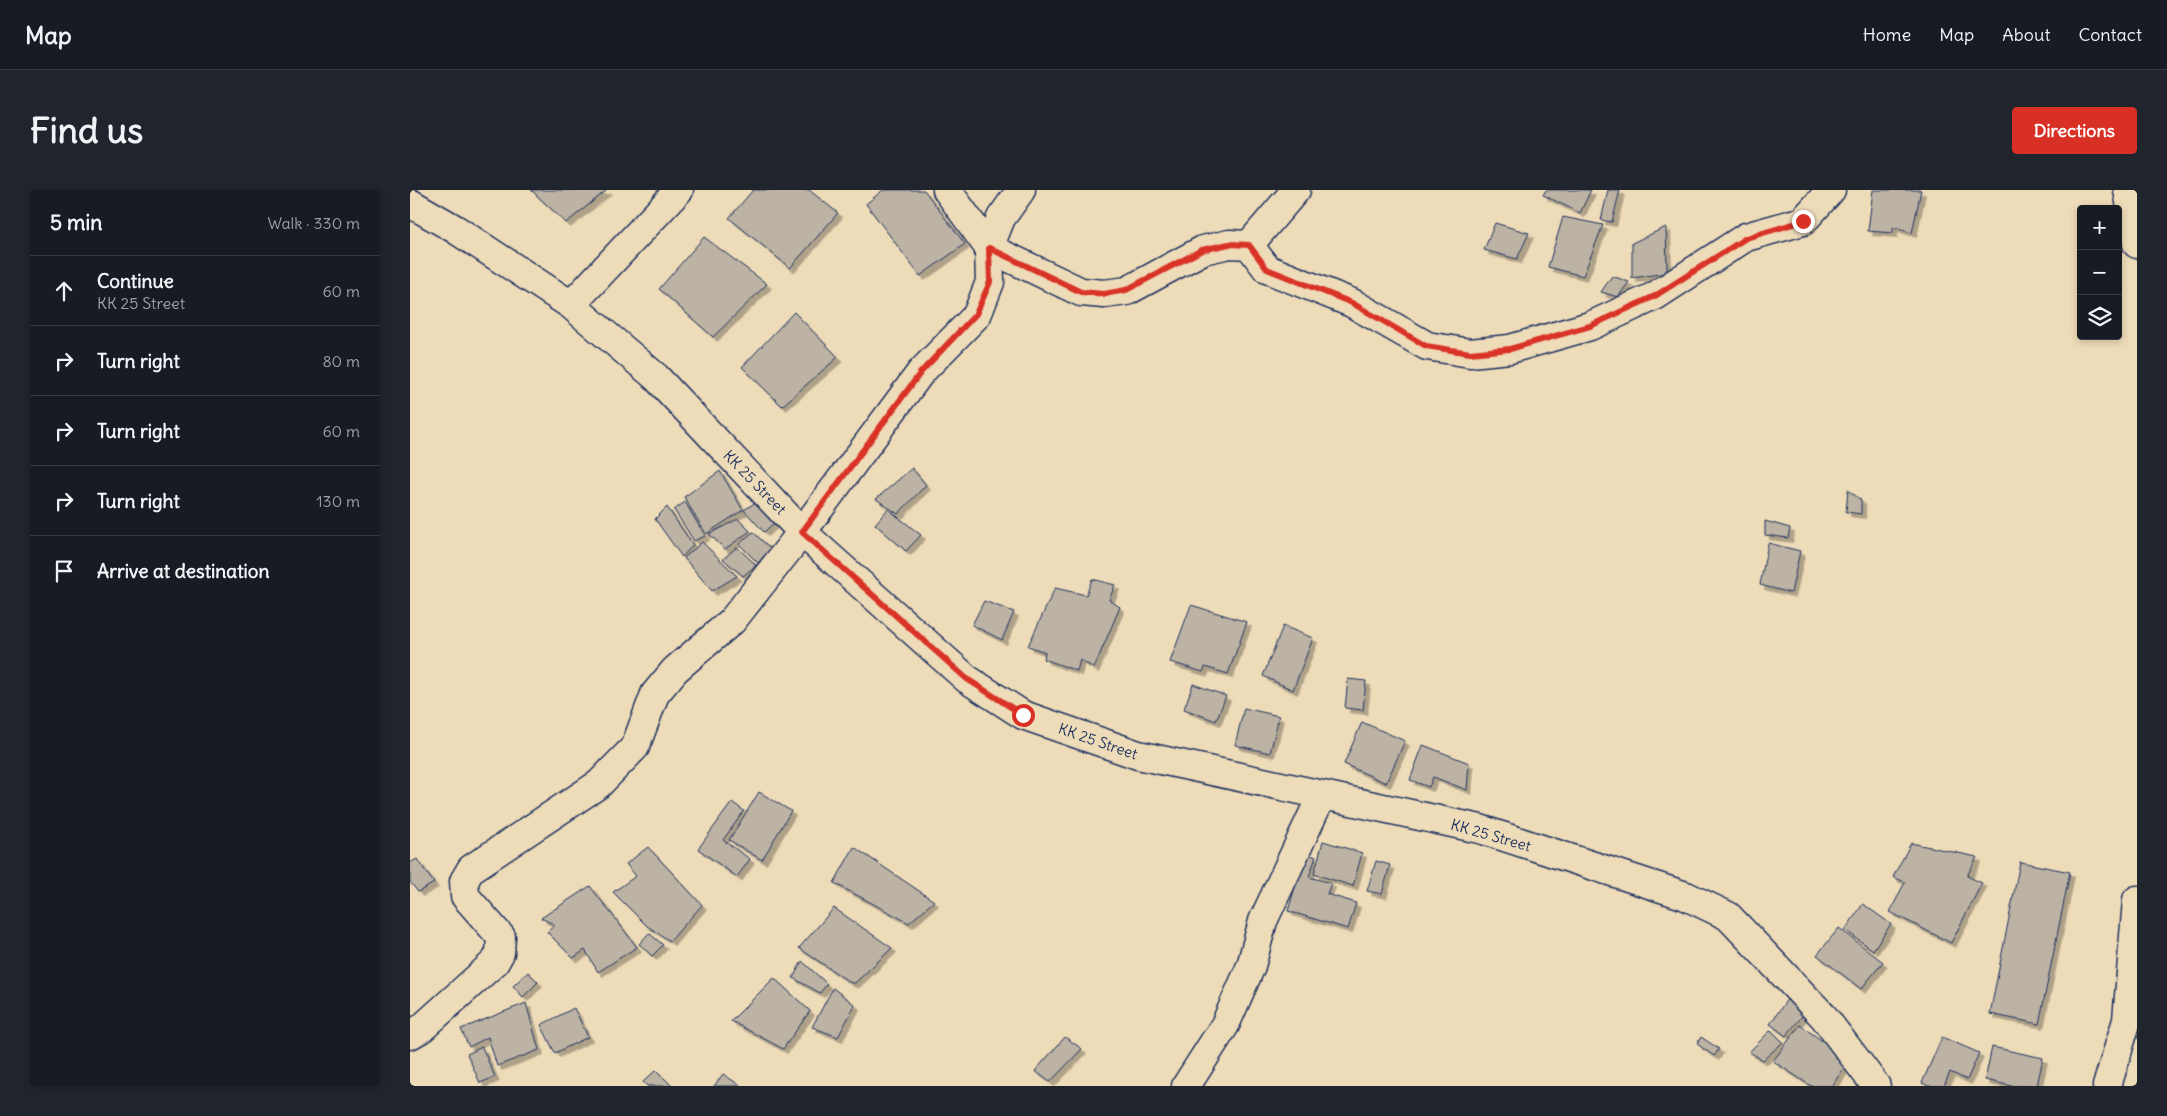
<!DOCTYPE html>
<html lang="en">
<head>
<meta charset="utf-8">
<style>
	:root { --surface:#171b24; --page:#20242c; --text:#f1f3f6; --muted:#9ea1a6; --line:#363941; --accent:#d93025 }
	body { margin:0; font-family:Delius,sans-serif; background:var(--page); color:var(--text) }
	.controls { position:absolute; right:15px; top:15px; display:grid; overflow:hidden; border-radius:5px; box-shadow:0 2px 8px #0003 }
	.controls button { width:45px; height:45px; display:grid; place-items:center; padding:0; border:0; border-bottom:1px solid var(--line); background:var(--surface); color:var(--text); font:25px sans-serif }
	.stop { position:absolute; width:15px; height:15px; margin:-11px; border:4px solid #d93025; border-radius:50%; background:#fff }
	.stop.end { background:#d93025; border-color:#fff; box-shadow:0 1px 5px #0008 }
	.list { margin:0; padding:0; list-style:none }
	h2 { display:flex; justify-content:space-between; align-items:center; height:65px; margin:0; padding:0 20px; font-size:21px }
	h2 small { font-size:16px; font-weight:400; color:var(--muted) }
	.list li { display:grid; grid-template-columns:32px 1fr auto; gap:15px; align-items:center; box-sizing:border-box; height:70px; padding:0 20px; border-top:1px solid var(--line) }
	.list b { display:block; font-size:19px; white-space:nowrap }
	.list p { margin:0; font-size:16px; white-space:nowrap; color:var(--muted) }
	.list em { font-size:16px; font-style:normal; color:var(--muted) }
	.icon { flex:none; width:28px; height:28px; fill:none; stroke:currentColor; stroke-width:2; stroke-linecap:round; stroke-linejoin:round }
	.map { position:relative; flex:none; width:1727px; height:896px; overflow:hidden; border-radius:5px }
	header { display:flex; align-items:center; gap:30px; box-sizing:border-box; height:70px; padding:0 25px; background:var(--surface); border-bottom:1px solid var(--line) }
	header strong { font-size:24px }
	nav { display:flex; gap:28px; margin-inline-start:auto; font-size:18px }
	.intro { display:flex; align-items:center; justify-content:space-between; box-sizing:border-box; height:120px; padding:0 30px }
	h1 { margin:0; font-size:35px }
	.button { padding:12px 22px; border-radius:5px; background:var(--accent); color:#fff; font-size:18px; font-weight:700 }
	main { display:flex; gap:30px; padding:0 30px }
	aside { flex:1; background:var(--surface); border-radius:5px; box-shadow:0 2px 8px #0003 }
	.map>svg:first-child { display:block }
</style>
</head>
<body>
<header>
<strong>Map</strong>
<nav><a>Home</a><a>Map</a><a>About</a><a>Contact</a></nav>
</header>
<div class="intro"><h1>Find us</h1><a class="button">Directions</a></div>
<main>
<aside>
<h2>5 min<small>Walk · 330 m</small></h2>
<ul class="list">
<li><svg class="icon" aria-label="ahead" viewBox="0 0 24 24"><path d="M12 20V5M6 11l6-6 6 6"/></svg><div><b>Continue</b><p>KK 25 Street</p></div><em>60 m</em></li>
<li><svg class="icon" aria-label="right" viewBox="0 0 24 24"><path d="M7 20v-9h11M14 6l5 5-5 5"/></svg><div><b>Turn right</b></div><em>80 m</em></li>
<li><svg class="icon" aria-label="right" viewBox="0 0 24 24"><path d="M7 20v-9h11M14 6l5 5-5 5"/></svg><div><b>Turn right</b></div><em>60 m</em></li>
<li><svg class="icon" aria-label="right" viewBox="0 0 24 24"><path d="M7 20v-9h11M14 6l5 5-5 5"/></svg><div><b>Turn right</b></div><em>130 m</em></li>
<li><svg class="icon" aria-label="arrive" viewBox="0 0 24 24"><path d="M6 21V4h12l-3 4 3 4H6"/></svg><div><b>Arrive at destination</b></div></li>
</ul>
</aside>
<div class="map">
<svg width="1727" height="896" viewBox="0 0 1727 896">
	<defs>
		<filter id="shadow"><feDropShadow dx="4.5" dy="4.5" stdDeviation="0" flood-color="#0004"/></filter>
	</defs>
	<rect width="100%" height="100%" fill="#eedcb9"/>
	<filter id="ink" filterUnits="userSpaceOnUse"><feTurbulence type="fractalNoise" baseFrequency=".02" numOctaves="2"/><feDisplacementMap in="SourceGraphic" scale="10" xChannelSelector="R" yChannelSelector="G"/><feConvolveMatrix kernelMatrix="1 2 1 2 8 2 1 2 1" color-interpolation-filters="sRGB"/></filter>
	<g filter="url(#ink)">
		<path fill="#bdb3a4" stroke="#1b2f5e" filter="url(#shadow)" d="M121,0H197L156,33Z
			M343,0H399L428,23L380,78L319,28Z
			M473,0H514L555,54L510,86L456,14Z
			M1136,0H1181L1170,23L1133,5Z
			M1198,0H1210L1202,32L1191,30Z
			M1463,0H1511L1502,43L1483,37V43L1458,41Z
			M1153,27L1193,35L1173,86L1138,77Z
			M1085,33L1119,43L1107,69L1074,60Z
			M1256,37L1257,83L1222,88V53Z
			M294,47L357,94L303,147L249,99Z
			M1202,86L1219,92L1208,107L1191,102Z
			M384,122L428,167L372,216L332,177Z
			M502,278L516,295L488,324L466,309Z
			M310,281L333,320L296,344L274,307Z
			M1438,300L1451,310V324L1436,322Z
			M275,312L295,346L284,351L264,320Z
			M346,312L366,331L354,342L334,320Z
			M257,317L283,355L272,367L245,329Z
			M478,319L511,345L496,361L465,334Z
			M328,329L340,341L315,359L299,344Z
			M1355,331L1380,338L1378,348L1355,345Z
			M343,342L361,359L348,373L329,354Z
			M292,352L327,386L302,401L274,368Z
			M1358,353L1390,361L1381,403L1350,395Z
			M327,357L346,375L333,386L313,369Z
			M682,389L705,395L699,410L710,417L684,478L670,470L667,481L634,469L635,462L618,456L645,398L676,405Z
			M574,411L604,422L592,450L562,435Z
			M781,415L837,432L818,484L795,477L793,482L760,472Z
			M873,436L903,448L883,500L853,486Z
			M938,489L956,491L953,520L935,518Z
			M783,494L816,506L806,531L774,519Z
			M834,518L869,526L860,563L825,555Z
			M952,532L995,551L976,593L934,574Z
			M1013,555L1059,573L1057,600L1023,587L1019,597L1000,590Z
			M349,602L381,621L352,670L319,650Z
			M322,612L334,621L313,650L340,669L327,687L288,659Z
			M913,651L952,663L943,696L904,684Z
			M1501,653L1567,667L1557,686L1572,693L1541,753L1480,722L1495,692L1483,687Z
			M238,657L292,715L260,751L237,736L203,702L226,686L216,674Z
			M444,657L524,711L499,733L424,693Z
			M895,663L906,667L899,687L921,693L917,704L946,713L938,739L878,721Z
			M7,669L24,693L8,702L0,692V673Z
			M966,671L980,675L972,704L957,701Z
			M1610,672L1660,682L1629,834L1580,824Z
			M180,696L227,757L188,782L175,760L163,768L137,742L145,735L131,728Z
			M1453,714L1481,734L1463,760L1435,740Z
			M424,718L482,758L445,793H441L389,758Z
			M1429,738L1473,772L1451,799L1407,765Z
			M239,743L253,755L242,766L229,754Z
			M392,771L417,794L410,803L383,788Z
			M118,782L128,792L113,807L103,796Z
			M364,788L400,821L373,859L321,831Z
			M423,798L445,815L428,847L402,837Z
			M1378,808L1397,820L1376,846L1360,834Z
			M116,813L129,860L87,876L78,847L59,857L51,839Z
			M164,818L178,847L145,863L131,835Z
			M1390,835L1439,870L1422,896H1401L1363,871Z
			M1361,840L1373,852L1353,870L1339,862Z
			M655,847L672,859L640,892L625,881Z
			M1291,847L1309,859L1304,866L1287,854Z
			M1532,847L1569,863L1557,890L1540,882L1534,896H1518L1512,893Z
			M72,857L85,887L70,893L57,864Z
			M1582,857L1633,868L1627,896H1602L1575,890Z
			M246,880L262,896H237L233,892Z
			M313,884L331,896H304Z"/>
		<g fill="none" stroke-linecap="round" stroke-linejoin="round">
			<g stroke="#1b2f5e" stroke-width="31">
				<path id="minor" d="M537,0L579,58L671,102L694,104L717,101L793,60L819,54L839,55L857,79L942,113L1017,156L1060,163L1100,159L1180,136L1245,106L1336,47L1393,31L1421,0
					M1718,0L1727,54
					M0,13L45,39L161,115L246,187L392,342L557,489L613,525L728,565L1070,639L1276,706L1318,726L1414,827L1466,896
					M839,55L886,0
					M161,115L269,0
					M0,845L12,838L85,772L90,763L91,747L55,706L54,691L61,679L189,594L225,557L245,504L265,480L322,431L392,342L511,182L567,125L580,92L579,58L591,28L611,0
					M776,896L815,835L841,776L853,731L912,605
					M1697,896L1717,830L1727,710"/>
			</g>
			<use href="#minor" stroke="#eedcb9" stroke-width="28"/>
		</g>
	</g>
	<g fill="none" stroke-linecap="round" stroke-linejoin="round" filter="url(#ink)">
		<path stroke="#d93025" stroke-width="6" d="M613,525L557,489L392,342L511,182L566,124L580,92L579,58L671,102L694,104L716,100L792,60L819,54L839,55L857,79L942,113L1016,156L1060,163L1100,159L1180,136L1245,106L1336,48L1393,31"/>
	</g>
	<g text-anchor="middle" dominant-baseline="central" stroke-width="5" stroke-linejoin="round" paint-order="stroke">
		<g font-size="15" fill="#1b2f5e" stroke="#eedcb9">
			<text transform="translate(345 292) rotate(46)">KK 25 Street</text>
			<text transform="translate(688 551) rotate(19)">KK 25 Street</text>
			<text transform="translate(1081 645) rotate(16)">KK 25 Street</text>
		</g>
	</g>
</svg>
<div class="controls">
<button>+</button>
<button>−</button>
<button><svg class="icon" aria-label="layers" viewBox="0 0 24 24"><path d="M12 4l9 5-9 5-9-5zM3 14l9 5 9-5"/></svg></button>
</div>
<div class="stop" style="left:613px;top:525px"></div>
<div class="stop end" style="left:1393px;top:31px"></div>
</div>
</main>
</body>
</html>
